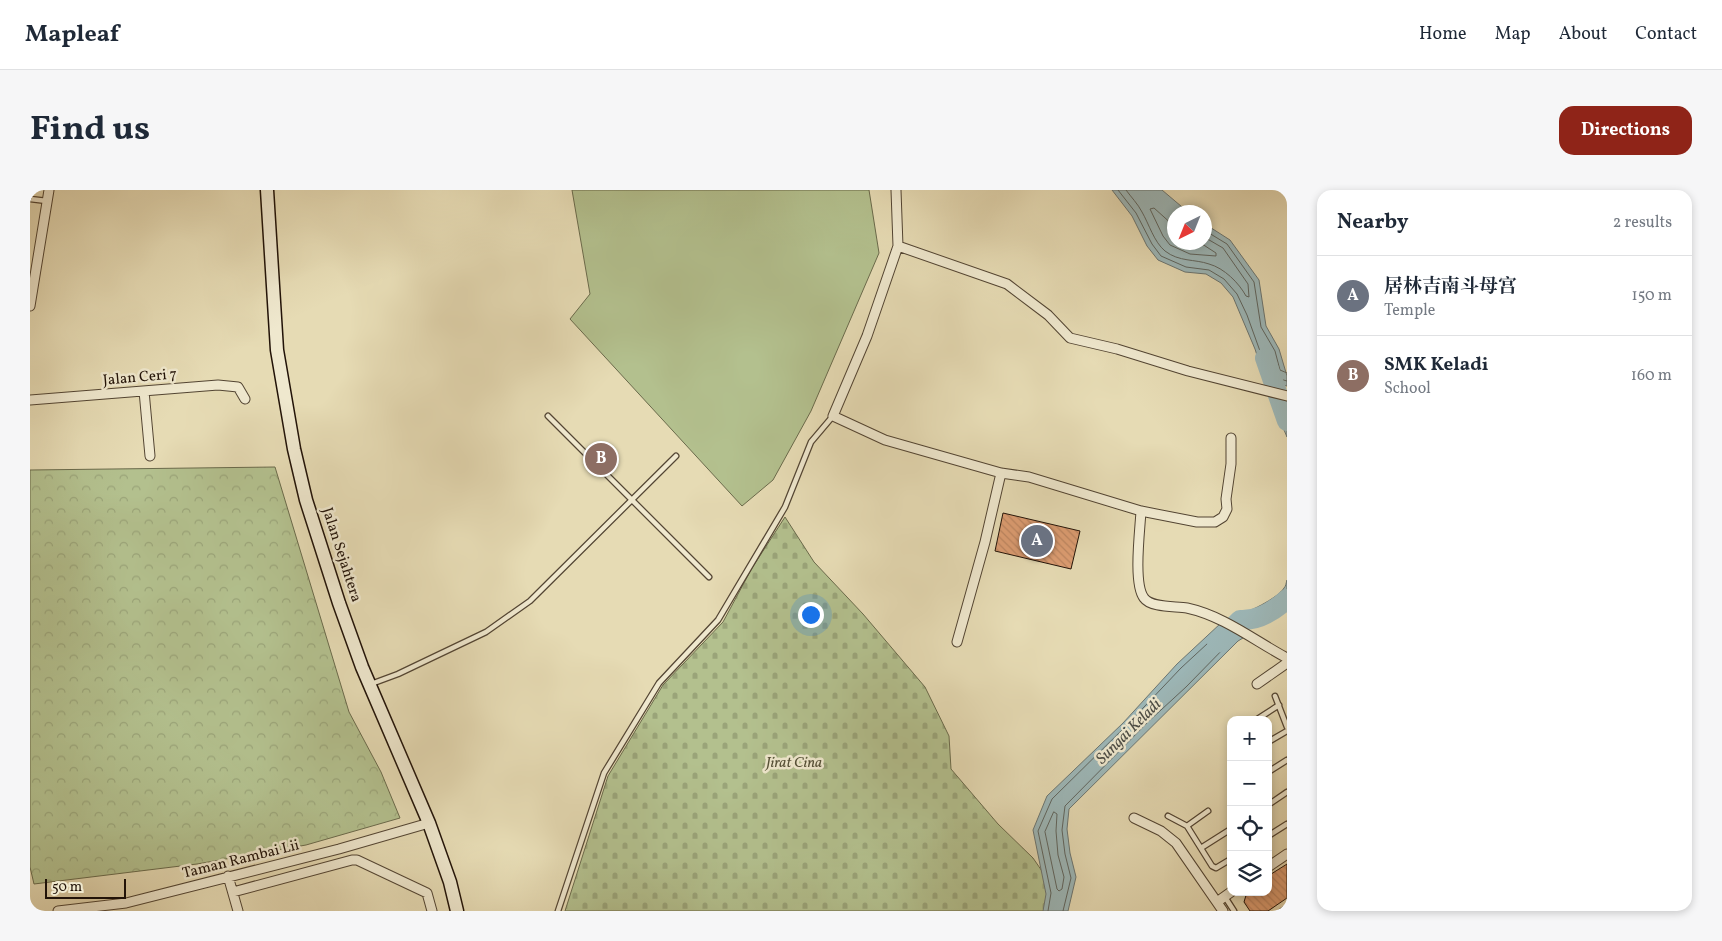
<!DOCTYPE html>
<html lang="en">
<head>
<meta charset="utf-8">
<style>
	:root { --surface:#fff; --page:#f6f6f7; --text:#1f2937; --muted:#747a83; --line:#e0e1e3; --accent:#8f2418 }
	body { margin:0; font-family:Vollkorn,"Noto Serif SC",serif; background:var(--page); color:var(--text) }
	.controls { position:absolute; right:15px; bottom:15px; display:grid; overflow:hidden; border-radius:10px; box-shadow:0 2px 8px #0003 }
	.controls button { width:45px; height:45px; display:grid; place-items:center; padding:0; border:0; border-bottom:1px solid var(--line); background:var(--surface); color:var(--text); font:25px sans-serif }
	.compass { position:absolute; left:1137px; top:15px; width:45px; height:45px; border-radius:50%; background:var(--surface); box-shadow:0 2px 8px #0003; rotate:223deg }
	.scale { position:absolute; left:15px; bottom:12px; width:81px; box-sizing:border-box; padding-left:5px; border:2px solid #221308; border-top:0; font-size:14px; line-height:18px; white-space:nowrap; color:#221308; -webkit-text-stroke:4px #efe8ce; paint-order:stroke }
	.you { position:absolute; left:780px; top:424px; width:18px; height:18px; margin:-12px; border:4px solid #fff; border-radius:50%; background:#1a73e8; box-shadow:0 0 0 8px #1a73e833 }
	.badge { display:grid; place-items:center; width:32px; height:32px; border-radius:50%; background:var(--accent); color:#fff; font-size:16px; font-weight:700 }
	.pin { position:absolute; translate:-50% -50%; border:2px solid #fff; box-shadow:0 1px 5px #0006 }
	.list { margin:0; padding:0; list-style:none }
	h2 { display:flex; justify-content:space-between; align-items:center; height:65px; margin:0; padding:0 20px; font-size:21px }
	h2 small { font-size:16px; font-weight:400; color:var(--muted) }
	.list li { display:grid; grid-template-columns:32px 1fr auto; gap:15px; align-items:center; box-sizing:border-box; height:80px; padding:0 20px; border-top:1px solid var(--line) }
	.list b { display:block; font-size:19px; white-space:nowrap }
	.list p { margin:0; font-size:16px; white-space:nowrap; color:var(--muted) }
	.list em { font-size:16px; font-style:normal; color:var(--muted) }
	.icon { flex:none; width:28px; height:28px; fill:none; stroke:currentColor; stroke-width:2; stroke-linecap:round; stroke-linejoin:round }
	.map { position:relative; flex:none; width:1257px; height:721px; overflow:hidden; border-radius:15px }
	header { display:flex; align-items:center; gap:30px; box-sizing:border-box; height:70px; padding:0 25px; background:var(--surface); border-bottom:1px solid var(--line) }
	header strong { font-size:24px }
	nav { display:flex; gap:28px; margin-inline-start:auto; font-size:18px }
	.intro { display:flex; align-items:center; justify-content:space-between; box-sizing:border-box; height:120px; padding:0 30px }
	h1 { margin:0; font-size:35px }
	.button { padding:12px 22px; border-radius:15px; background:var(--accent); color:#fff; font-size:18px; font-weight:700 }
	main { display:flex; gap:30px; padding:0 30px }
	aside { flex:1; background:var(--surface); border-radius:15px; box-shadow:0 2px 8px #0003 }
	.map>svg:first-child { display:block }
</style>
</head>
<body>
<header>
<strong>Mapleaf</strong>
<nav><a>Home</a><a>Map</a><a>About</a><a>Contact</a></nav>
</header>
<div class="intro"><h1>Find us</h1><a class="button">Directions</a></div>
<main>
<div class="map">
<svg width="1257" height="721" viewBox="0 0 1257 721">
	<defs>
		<pattern id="forest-crowns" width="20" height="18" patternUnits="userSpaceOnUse" patternTransform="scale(1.25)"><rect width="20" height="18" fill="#b3c08e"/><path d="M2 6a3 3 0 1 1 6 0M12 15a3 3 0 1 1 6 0" fill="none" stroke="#9aa479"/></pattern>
		<pattern id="cemetery-stones" width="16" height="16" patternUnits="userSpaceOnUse" patternTransform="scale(1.25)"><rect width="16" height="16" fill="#b3c08e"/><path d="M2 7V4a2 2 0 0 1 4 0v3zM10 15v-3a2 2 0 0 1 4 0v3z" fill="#9aa479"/></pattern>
		<pattern id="building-back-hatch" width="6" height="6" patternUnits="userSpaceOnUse" patternTransform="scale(1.25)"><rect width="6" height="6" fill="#dd9d72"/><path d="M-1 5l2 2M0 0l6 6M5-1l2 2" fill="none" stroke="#bd8661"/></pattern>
	</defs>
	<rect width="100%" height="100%" fill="#e6dbb4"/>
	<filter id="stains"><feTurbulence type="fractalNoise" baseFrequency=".004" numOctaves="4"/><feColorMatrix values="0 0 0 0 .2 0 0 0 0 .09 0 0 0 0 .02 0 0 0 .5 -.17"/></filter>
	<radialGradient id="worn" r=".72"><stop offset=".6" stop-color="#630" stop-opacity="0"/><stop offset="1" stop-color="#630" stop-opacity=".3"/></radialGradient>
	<path fill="#b3c08e" stroke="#6a6a4b" d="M542,0H839L849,63L781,221L743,290L712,316L540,129L560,104Z"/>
	<path fill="url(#forest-crowns)" stroke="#6a6a4b" d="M245,277L319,522L351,582L370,628L276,655L167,674L4,694L0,677V280Z"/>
	<path fill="url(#cemetery-stones)" stroke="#6a6a4b" d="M755,327L784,372L833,424L895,497L919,546L921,579L968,634L1003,668L1025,700L1022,721H535L578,586L633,495L693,432L722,378Z"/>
	<path fill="#9db8b9" stroke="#6c7672" d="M1082,0H1132L1158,22H1144V52H1174L1175,34L1200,50L1229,90L1236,136L1249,159L1257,186V196L1235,191L1225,159L1203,107L1191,93L1176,84L1155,82L1128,70L1117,56L1102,26Z
		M1240,207L1257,210V247Z
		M1257,390V418L1248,425L1221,438L1204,426C1216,424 1248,408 1254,398C1256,396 1256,393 1257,390Z
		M1191,433L1213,448L1208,451L1039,619L1037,639L1040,663L1046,687L1038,721H1013L1016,704L1003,640L1017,606L1093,533L1147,474Z"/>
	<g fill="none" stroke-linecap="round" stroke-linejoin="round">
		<path stroke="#606660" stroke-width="1" d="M1088,0L1106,23L1122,54L1131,66L1156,77L1179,80L1194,89L1207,104L1217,125L1239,186L1257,191
			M1096,0C1101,7 1108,14 1112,22C1119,34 1124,52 1135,61C1149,72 1165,69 1179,74C1194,78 1209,93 1216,106L1219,107L1218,94L1193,58L1174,47
			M1144,36L1124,18L1120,19L1133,46L1140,55L1160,64L1186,66V63L1169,52
			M1174,40L1197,54L1224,92L1231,137L1245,161L1250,180L1257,183
			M1257,403L1220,427L1219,430L1222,431C1230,428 1251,415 1257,414
			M1024,622L1027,624L1026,641L1028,665L1034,687L1032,699L1029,701L1027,699L1015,642Z
			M1018,721L1021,703L1008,641L1022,609L1096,536L1151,478L1191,441H1194L1202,447V450L1156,497L1119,531L1035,616L1032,640L1035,664L1041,688L1033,721"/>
		<path stroke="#9db8b9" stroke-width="20" d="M1235,168L1257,231
			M1187,453L1210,430C1228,431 1244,421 1257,409"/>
	</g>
	<path fill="url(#building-back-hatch)" stroke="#221308" d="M973,323L1050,341L1041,379L965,361Z
		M1257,674V708L1238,721H1220L1214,712L1217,702H1238V686Z"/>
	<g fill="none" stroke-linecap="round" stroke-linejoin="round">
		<g stroke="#534533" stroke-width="7">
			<path id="lane" d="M0,9L17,11
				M518,226L679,387
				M341,494L368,484L456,442L500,411L646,266
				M1245,506L1257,537
				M1226,530L1249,515
				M1238,552L1257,541
				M1238,582L1257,570
				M1238,615L1257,602
				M1138,626L1157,636L1182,676L1186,678L1201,669
				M1157,636L1178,621
				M1238,646L1257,634
				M1171,658L1201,639
				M1195,707L1204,721
				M528,721L574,583L629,493L688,430L755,317L781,252L803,226
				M1252,721L1257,718"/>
		</g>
		<g stroke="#534533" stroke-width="11">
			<path id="street" d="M866,0L868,56L837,146L803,226L855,250L971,283L999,287L1111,321L1167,332H1185L1193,327L1197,319L1196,309L1201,274V248
				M868,56L977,94L1018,125L1040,148L1087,159L1158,181L1257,206
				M0,116L19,0
				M114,201L120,266
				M0,210L188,195L208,197L215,209
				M1111,321C1110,340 1103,394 1114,408C1121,418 1146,416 1157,418C1194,426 1225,451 1257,468
				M927,452L955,352L971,283
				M1227,494L1257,473
				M1104,628L1131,641L1146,653L1193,721
				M1238,677L1257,664
				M198,686L208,721
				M203,702L322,670H327L397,703L402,721
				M1187,712L1201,702
				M28,721L96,713L309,659L399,633"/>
		</g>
		<g stroke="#221308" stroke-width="15">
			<path id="secondary" d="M237,0L247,160L264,259L276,310L309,413L332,477L399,633L420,692L427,721"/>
		</g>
		<use href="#lane" stroke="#efe8ce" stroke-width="4.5"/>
		<use href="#street" stroke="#efe8ce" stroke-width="9"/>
		<use href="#secondary" stroke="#efe8ce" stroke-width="12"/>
	</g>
	<g text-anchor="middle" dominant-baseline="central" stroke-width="5" stroke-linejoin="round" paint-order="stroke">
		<g font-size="15" fill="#221308" stroke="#efe8ce">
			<text transform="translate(110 188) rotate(-5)">Jalan Ceri 7</text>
			<text transform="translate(311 365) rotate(72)">Jalan Sejahtera</text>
			<text transform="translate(211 670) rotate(-14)">Taman Rambai Lii</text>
		</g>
		<g font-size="15" font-style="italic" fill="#555037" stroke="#efe8ce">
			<text x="764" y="573">Jirat Cina</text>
		</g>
		<g font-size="16" font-style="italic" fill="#4d4d46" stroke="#efe8ce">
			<text transform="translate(1099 542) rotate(-45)">Sungai Keladi</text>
		</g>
	</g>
	<rect width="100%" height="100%" filter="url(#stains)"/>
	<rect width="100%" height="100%" fill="url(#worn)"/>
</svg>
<div class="controls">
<button>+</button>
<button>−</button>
<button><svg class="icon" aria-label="locate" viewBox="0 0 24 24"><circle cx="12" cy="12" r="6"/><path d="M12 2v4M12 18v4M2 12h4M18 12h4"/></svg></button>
<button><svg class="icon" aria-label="layers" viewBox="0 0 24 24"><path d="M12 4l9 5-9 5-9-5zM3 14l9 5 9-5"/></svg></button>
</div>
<svg class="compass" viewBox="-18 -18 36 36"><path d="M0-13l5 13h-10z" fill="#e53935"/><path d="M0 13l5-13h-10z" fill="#747a83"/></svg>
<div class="scale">50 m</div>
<div class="you"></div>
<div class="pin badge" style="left:1007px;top:351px;background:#6b7280">A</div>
<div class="pin badge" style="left:571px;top:269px;background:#8d6e63">B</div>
</div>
<aside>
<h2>Nearby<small>2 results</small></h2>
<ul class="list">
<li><span class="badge" style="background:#6b7280">A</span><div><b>居林吉南斗母宫</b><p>Temple</p></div><em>150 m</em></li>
<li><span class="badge" style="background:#8d6e63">B</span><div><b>SMK Keladi</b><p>School</p></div><em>160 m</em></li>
</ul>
</aside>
</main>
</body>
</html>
